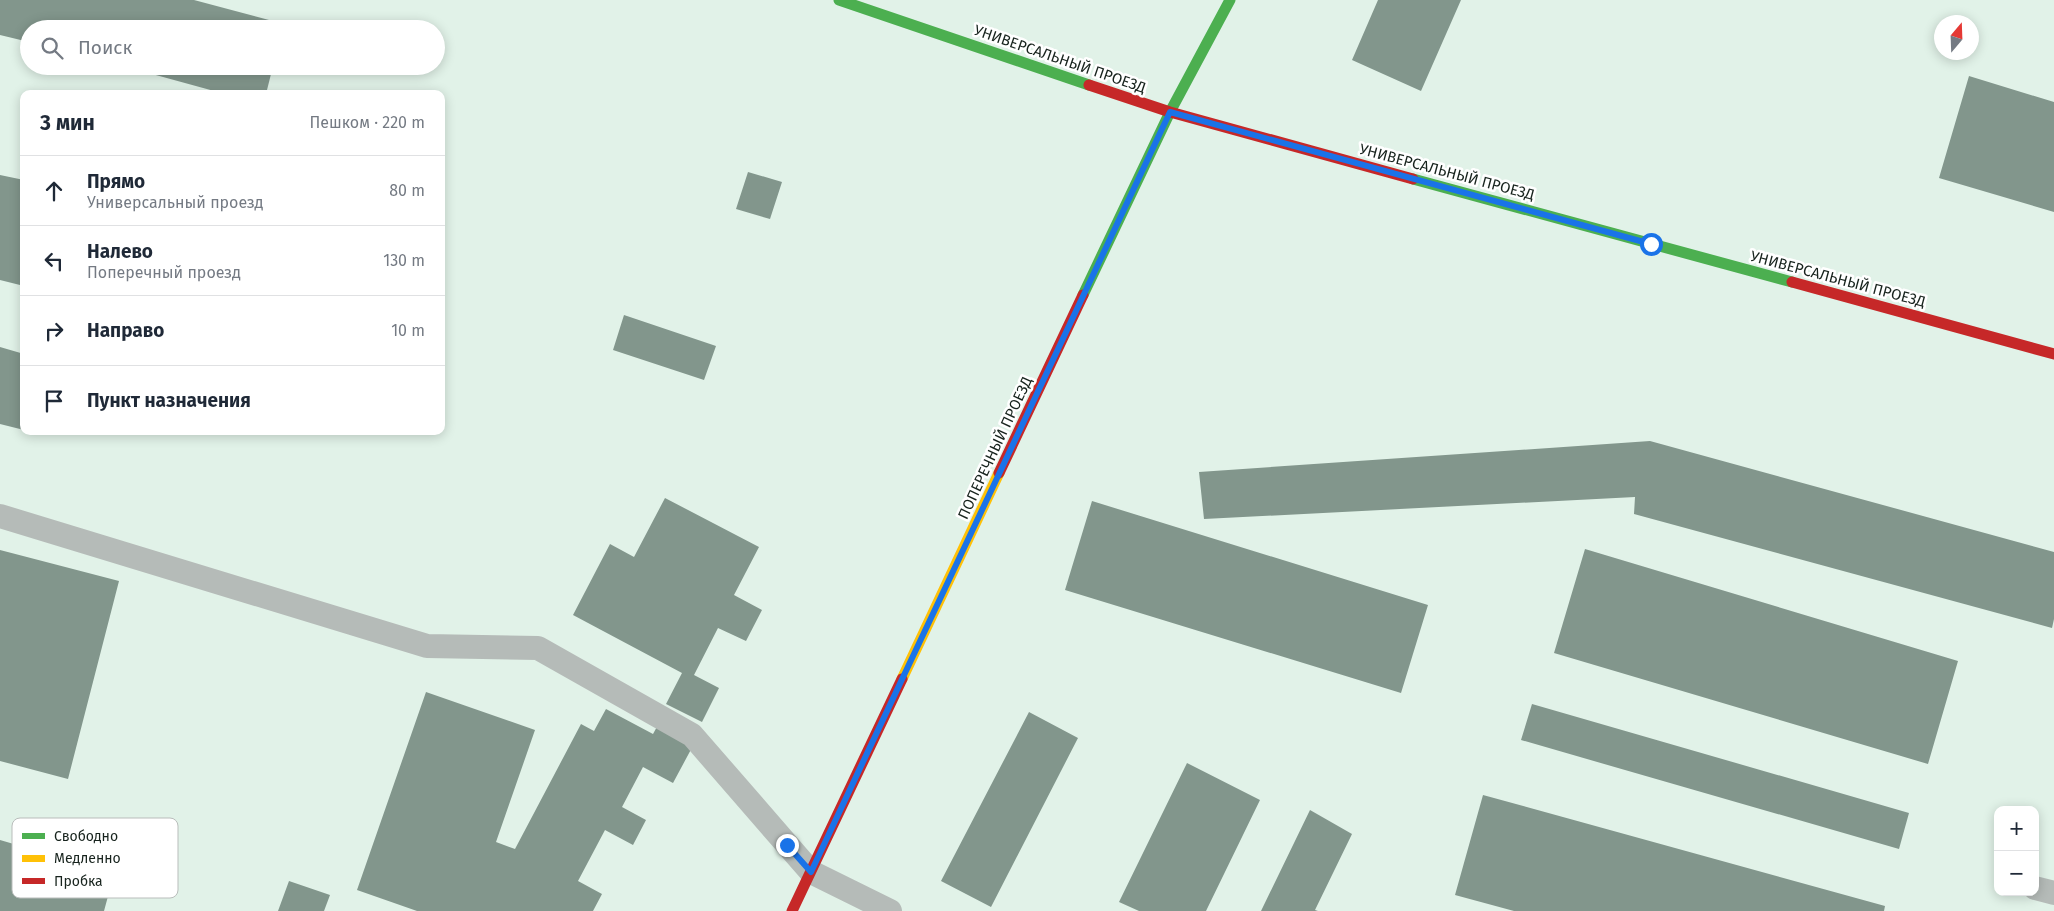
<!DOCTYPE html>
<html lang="ru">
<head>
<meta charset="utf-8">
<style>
	:root { --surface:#fff; --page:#f6f6f7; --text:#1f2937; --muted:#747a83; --line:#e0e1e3 }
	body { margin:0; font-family:"Fira Sans",sans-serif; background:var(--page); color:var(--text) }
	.controls { position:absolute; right:15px; bottom:15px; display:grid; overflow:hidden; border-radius:10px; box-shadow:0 2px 12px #0003 }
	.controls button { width:45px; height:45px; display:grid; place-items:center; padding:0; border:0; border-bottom:1px solid var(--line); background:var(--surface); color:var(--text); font:25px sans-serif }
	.compass { position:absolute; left:1934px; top:15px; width:45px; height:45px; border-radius:50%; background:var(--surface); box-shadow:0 2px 12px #0003; rotate:19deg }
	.stop { position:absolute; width:15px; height:15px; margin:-11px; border:4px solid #1a73e8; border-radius:50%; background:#fff }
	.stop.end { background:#1a73e8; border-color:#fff; box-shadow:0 1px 5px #0008 }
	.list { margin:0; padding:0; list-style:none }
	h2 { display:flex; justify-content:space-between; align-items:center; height:65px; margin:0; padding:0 20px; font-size:21px }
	h2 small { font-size:16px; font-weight:400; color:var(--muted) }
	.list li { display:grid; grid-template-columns:32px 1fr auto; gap:15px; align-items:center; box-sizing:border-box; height:70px; padding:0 20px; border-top:1px solid var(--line) }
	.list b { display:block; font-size:19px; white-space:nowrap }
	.list p { margin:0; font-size:16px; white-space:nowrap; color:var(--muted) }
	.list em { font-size:16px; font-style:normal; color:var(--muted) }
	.icon { flex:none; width:28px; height:28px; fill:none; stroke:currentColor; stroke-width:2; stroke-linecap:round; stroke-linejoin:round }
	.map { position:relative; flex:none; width:2054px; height:911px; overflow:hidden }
	.search { position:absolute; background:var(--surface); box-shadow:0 2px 12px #0003; left:20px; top:20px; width:425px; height:55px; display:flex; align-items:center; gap:12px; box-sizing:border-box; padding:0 18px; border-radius:28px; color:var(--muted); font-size:19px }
	.panel { position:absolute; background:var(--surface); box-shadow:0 2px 12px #0003; left:20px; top:90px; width:425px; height:345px; border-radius:10px }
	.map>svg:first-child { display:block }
</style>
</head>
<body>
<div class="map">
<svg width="2054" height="911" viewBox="0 0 2054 911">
	<rect width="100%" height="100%" fill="#e1f2e8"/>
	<path fill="#82968c" d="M0,0H194L284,24L283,29H29V42L0,35Z
		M1378,0H1461L1421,91L1352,60Z
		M123,66H273L266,94H225Z
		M1969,76L2054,102V212L1939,178Z
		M748,172L782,182L770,219L736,209Z
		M0,175L24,180V286L0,280Z
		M624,315L716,346L704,380L613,350Z
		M0,347L24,354V430L0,424Z
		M1650,441L2054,552V619L2052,628L1634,514L1635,497L1204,519L1199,472Z
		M665,498L759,547L734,595L762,610L746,641L718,628L694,675L719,688L702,722L666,704L682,673L573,615L610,544L634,557Z
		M1092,501L1428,605L1401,693L1065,590Z
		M1585,549L1958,661L1928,764L1554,653Z
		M0,550L119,581L68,779L0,761Z
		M426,692L535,730L496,842L515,849L581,724L594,731L606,709L653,734L659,723L695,742L673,783L643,767L622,807L646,820L633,845L605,830L578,881L602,894L593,911H417L357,890Z
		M1532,704L1909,813L1899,849L1521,740Z
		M1029,712L1078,738L991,907L941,881Z
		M1187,763L1260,800L1206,911H1139L1119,902Z
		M1483,795L1885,906L1884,911H1514L1455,895Z
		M1310,810L1352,834L1315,910L1318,911H1261Z
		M30,827L120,852L104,911H0V840L24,847Z
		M289,881L330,895L324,911H278Z"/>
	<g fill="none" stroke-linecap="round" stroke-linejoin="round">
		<path stroke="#b5bbb8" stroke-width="24" d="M0,516L427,646L538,648L692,735L811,872L890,911
			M2035,888L2054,893"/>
		<path stroke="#4caf50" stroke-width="11" d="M839,0L1089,85
			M1413,179L1792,282
			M1083,295L1170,112L1230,0"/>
		<path stroke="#ffc107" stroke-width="11" d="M902,679L999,473"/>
		<path stroke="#c62828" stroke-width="11" d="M1089,85L1170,112L1413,179
			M1792,282L2054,354
			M999,473L1083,295
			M792,911L902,679"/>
	</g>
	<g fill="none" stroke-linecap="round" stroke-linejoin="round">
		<path stroke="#1a73e8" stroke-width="6" d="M787,845L811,872L1170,112L1651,244"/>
	</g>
	<g text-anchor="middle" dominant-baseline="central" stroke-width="5" stroke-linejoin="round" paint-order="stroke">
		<g font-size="15" fill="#17231d" stroke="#fff">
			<text transform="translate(1060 59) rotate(19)">УНИВЕРСАЛЬНЫЙ ПРОЕЗД</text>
			<text transform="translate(1447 172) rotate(15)">УНИВЕРСАЛЬНЫЙ ПРОЕЗД</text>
			<text transform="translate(1838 279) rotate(15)">УНИВЕРСАЛЬНЫЙ ПРОЕЗД</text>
			<text transform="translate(995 448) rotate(-65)">ПОПЕРЕЧНЫЙ ПРОЕЗД</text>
		</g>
	</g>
	<rect x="12" y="818" width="166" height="80" rx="8" fill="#fff" stroke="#b9bdbb" stroke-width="1"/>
	<rect x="22" y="833" width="23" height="6" fill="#4caf50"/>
	<rect x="22" y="855" width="23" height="7" fill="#ffc107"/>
	<rect x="22" y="878" width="23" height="6" fill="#c62828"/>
	<g font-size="14" fill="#17231d">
		<text x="54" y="841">Свободно</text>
		<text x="54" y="863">Медленно</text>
		<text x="54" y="886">Пробка</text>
	</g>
</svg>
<div class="controls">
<button>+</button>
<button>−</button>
</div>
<svg class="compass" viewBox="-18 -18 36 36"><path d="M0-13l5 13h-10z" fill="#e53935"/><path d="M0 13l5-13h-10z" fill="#747a83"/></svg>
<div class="stop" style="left:1651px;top:244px"></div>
<div class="stop end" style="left:787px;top:845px"></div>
<div class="search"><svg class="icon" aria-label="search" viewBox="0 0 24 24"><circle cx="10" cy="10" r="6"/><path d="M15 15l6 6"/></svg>Поиск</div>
<section class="panel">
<h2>3 мин<small>Пешком · 220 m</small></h2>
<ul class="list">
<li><svg class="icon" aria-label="ahead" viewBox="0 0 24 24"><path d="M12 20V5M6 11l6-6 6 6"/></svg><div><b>Прямо</b><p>Универсальный проезд</p></div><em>80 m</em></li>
<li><svg class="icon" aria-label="left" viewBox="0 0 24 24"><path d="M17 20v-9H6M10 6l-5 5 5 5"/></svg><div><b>Налево</b><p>Поперечный проезд</p></div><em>130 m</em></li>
<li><svg class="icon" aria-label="right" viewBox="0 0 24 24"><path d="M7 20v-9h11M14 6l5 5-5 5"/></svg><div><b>Направо</b></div><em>10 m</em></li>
<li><svg class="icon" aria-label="arrive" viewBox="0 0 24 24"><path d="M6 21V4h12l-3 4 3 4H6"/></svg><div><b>Пункт назначения</b></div></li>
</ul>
</section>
</div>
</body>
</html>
